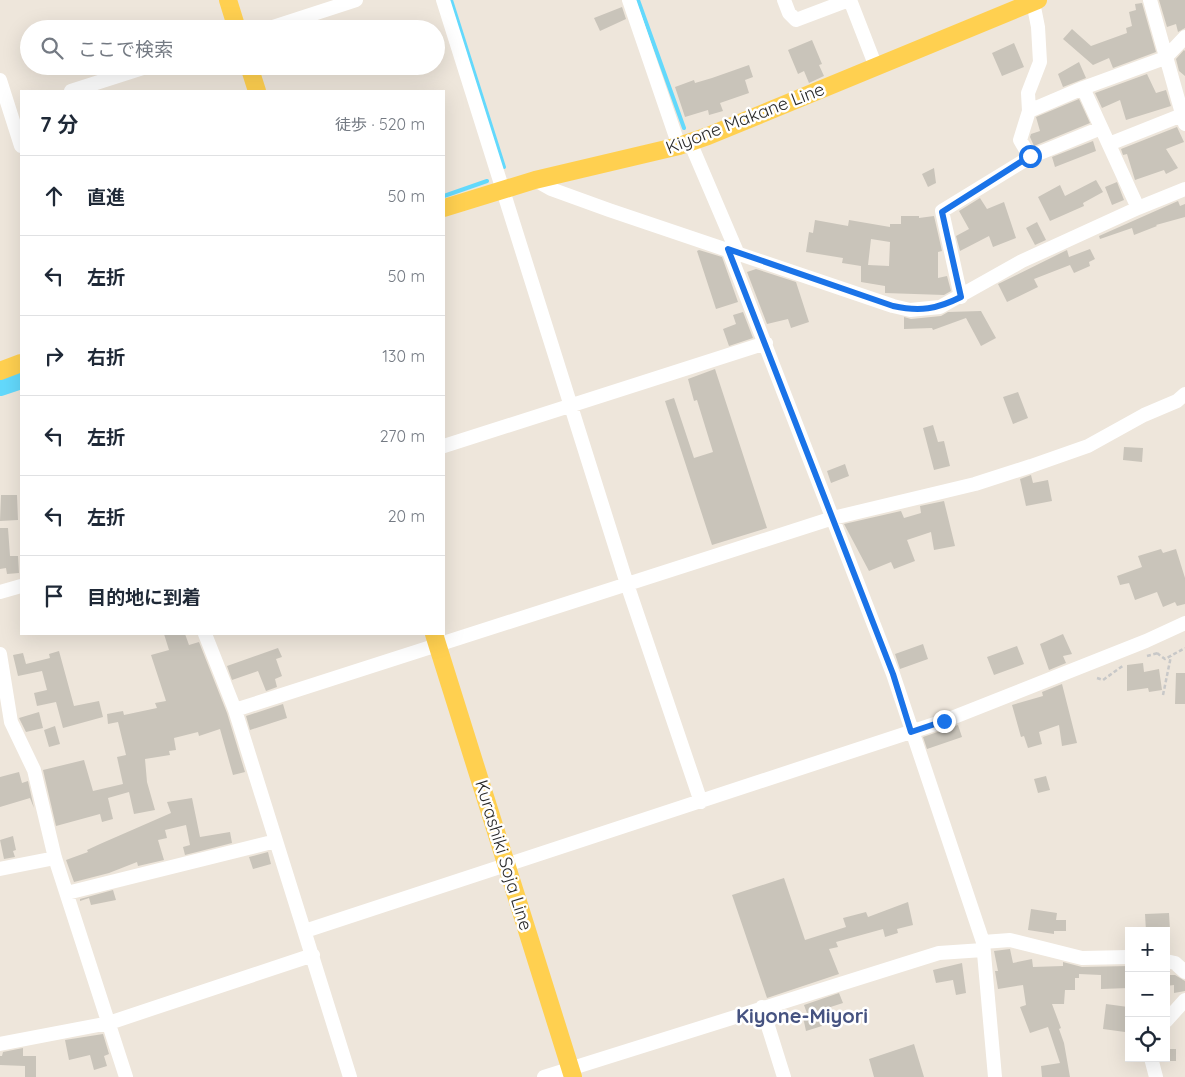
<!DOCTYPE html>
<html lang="ja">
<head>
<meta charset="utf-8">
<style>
	:root { --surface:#fff; --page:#f6f6f7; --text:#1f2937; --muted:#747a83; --line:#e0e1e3 }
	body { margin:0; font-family:Quicksand,"Noto Sans JP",sans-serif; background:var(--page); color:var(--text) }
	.controls { position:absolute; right:15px; bottom:15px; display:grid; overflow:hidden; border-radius:0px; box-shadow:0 5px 20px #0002 }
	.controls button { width:45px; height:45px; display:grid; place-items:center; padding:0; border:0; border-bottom:1px solid var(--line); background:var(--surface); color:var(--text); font:25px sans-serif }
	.stop { position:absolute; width:15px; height:15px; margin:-11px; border:4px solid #1a73e8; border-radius:50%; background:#fff }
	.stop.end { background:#1a73e8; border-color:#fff; box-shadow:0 1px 5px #0008 }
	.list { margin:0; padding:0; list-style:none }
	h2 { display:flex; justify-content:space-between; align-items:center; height:65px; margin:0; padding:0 20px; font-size:21px }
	h2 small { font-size:16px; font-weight:400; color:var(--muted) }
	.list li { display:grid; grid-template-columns:32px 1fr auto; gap:15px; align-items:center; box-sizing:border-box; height:80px; padding:0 20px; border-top:1px solid var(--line) }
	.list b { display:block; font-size:19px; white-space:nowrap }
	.list em { font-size:16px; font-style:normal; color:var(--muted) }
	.icon { flex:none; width:28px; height:28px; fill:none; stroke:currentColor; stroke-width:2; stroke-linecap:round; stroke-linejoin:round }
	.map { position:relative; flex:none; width:1185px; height:1077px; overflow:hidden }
	.search { position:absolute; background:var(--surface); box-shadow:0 5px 20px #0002; left:20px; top:20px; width:425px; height:55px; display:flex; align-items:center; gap:12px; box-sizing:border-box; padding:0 18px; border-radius:28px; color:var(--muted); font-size:19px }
	.panel { position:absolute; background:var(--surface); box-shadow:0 5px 20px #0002; left:20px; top:90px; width:425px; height:545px; border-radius:0px }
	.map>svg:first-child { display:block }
</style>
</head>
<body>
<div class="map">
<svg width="1185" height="1077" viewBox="0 0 1185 1077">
	<rect width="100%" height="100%" fill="#eee6db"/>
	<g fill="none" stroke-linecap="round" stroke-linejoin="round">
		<path stroke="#63d9fc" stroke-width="4" d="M451,0L504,167
			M638,0L684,128
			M444,196L487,181"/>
		<path stroke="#63d9fc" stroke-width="22" d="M0,385L21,378"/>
	</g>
	<path fill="#c9c4ba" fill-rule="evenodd" d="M1159,0H1185V28L1178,32L1176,24L1167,27Z
		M1142,3L1156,52L1113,68L1109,58L1093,65L1063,39L1072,29L1091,46L1127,33L1126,28L1132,26L1129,12L1136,10L1135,4Z
		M622,7L626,19L600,31L594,18Z
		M812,40L822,64L819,65L824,76L809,83L804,71L798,74L788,50Z
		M1014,43L1024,67L1002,76L992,53Z
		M1184,50L1185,51V76L1179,71L1176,59Z
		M1079,62L1086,78L1063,87L1058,74Z
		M749,65L753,77L745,80L749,93L720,103L723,111L709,115L708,110L685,117L675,87L694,80L695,83L712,78Z
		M1147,74L1156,93L1166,90L1171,106L1126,120L1120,100L1102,108L1095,93Z
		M1079,99L1090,123L1034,146L1030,137L1031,134L1040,131L1036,117Z
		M1177,127L1184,142L1166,149L1178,168L1166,174L1164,170L1135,180L1127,154L1123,155L1121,149Z
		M1093,141L1096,151L1055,167L1052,157Z
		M934,168L936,183L928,187L922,174Z
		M1096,180L1103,192L1083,203L1084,206L1050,221L1038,197L1060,185L1065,196Z
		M1117,182L1124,200L1112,205L1105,187Z
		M980,198L987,209L1004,202L1016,238L993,247L989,236L960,251L956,236L969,229L959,211Z
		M1178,201L1180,206L1185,204V217L1156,225L1157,226L1134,235L1132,228L1100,239L1099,236Z
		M901,216H919V218L934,216L942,251L938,252V278L947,276L951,291L944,295L885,293V286L861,282V266L842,263L843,258L806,252L809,232L813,233L815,220L848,226L849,220L890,227V224H901ZM871,239L890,242L889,266L868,265Z
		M1037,222L1046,240L1035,245L1026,228Z
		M1090,249L1095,259L1089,262L1090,266L1074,273L1070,265L1034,279L1038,287L1007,302L998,284L1067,250L1069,257Z
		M699,250L722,257L738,302L716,309L697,251Z
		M756,269L796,282L809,322L791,328L788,319L767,324L747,272Z
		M981,311L996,338L981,346L966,318L933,330L932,328L904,329V317L911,319L941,316L948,312Z
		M743,312L753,338L729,346L723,329L736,324L733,315Z
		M715,369L767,528L712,545L665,401L674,398L694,458L713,452L697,400L694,401L688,379Z
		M1018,392L1028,418L1013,424L1003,397Z
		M933,425L938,442L944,441L950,466L934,470L923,428Z
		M1124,447L1143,448L1142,462L1123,460Z
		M845,464L849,476L831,483L827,471Z
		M1031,475L1033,483L1048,480L1052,501L1026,506L1020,479Z
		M1,495H17L18,520L0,521Z
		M944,501L955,546L934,550L931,532L907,540L915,561L894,569L891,562L869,571L844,524L901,511L904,518L921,513L920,506Z
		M0,528H8L10,556H18L19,573L7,574L6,568L0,569Z
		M1161,549L1163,553L1176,549L1185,578V604L1177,606L1175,602L1163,607L1157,592L1135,600L1129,583L1120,585L1117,576L1142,567L1138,556Z
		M164,634H185L189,645L199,642L227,713L245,772L233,775L220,729L199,736L198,732L174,738L176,750L169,751L170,755L145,759L147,782L155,810L134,814L129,792L108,798L113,819L102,822L100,814L56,826L43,770L84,760L93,791L123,784L117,757L126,755L118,722L108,724L107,714L123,711L124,715L157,708L155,703L166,701L151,655L169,650Z
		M1063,634L1072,654L1063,656L1066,663L1049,670L1040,644Z
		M923,644L928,659L900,669L895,654Z
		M1017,646L1024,664L994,675L987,657Z
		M278,648L282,657L276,659L282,676L275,679L277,687L266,691L258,671L232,680L227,666Z
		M59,651L74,706L99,701L103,717L63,728L56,702L37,706L34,693L47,690L42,671L18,676L13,655L23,653L26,664L50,658L49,654Z
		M1143,663L1144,672L1159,669L1162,690L1149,692L1148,688L1127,691V665Z
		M1176,673H1185V704H1175Z
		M1062,684L1077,743L1062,746L1059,725L1039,732L1042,744L1028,748L1024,736L1021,737L1012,705L1043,696L1042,692Z
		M283,704L287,718L250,730L246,716Z
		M39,712L43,728L26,732L19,718Z
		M958,725L962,737L927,749L923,737Z
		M55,726L60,744L49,747L44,730Z
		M19,772L22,783L28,781L34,808L30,798L0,807V777Z
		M1046,776L1050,790L1038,793L1034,779Z
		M192,798L200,837L230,832L232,843L185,855L183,847L190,845L186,825L165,830L167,838L158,840L164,860L138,866L137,862L109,873L74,882L66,860L88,852L87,850L100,844L171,813L167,802Z
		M13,836L16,850L13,851L15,857L4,859L0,840Z
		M268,852L271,864L253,869L249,857Z
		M784,878L805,940L846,927L843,918L866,912L868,917L908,902L913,925L897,929L898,933L885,937L883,929L836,942L838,947L829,949L839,974L767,998L732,895Z
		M113,890L116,900L91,905L89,898L80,901V899Z
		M1031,909L1057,913L1056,920H1066V931H1054V934L1028,930Z
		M1169,913L1170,931H1146L1145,914Z
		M1010,949L1013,963L1032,959L1033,967L1063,966V962L1082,967L1129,966V988L1101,989V975L1079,974V978H1075V990H1065L1064,1004H1052L1061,1028L1059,1029L1064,1043L1070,1077H1042L1041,1066L1060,1063L1048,1027L1030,1033L1020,1007L1026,1005L1023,985L998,989L995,971H998L994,951Z
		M962,963L966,993L956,995L953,980L936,983L933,970Z
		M1166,975H1175L1185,981V991L1174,993V985L1166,986Z
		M839,993L843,1003L818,1011L822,1026L806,1031L803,1017L808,1016L804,1005Z
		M1106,1004L1128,1007L1125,1032L1103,1029Z
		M103,1034L109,1054L104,1056L107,1066L94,1070L90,1055L69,1060L65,1040Z
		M914,1044L924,1077H874L869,1059Z
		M23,1048V1056H36V1077H25V1066L0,1065V1056H2L3,1052Z
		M1166,1049H1176V1061H1166Z"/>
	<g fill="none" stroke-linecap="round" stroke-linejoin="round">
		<path stroke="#c8c8c8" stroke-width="2.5" stroke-dasharray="4 2.5" stroke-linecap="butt" d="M1157,653L1165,659L1185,648
			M1147,656L1158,653
			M1097,678L1103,680L1124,665
			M1163,695L1171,656"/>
		<path stroke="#fff" stroke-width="14" d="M443,0L627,584L701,802
			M629,0L679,146
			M784,0L789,13L796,20L849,0
			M850,0L876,67
			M1150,0L1185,124
			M267,29L356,0
			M0,80L21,146
			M1083,88L1138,208
			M71,91L149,66
			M1029,111L1028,93L1040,62L1038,27L1033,2
			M690,142L737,252
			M1109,144L1182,115
			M1030,157L1020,140L1029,111L1083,88L1165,58L1185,37
			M535,180L551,189L609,210L893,306L910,310L940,307L1022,261L1138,208L1185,189
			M728,249L893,674L983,942L995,1077
			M961,297L942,211L1030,157L1101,128
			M444,446L766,343
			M0,592L21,586
			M205,634L235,710L350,1077
			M0,654L11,722L34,770L55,858L126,1077
			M235,710L833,518L975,484L1031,466L1088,446L1144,415L1177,401L1185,394
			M0,869L55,858
			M67,893L276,841
			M305,931L944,721L1146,641L1185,623
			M983,942L1010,940L1082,958L1129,957
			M1166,961L1175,963L1185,972
			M762,1007L784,1077
			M1166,1021L1185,1000
			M0,1044L109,1023L313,955
			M1151,1058L1156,1077
			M544,1077L939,953L983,950"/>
		<path stroke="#ffd050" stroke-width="18" d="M228,0L237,29
			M249,66L257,91
			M444,208L535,180L679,146L708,136L1038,0
			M0,371L21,363
			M434,634L573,1077"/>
	</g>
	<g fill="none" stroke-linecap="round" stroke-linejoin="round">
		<path stroke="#1a73e8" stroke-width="6" d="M944,721L911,732L893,674L728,249L893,306C920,312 937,309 961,297L942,212L1030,156"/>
	</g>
	<g text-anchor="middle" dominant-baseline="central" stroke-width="5" stroke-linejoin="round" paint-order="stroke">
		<g font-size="18" fill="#2b2b2b" stroke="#fff">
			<text transform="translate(745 118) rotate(-21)">Kiyone Makane Line</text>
			<text transform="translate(504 855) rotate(73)">Kurashiki Soja Line</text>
		</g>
		<g font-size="20" font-weight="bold" fill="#465381" stroke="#fff">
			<text x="802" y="1015">Kiyone-Miyori</text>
		</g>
	</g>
</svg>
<div class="controls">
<button>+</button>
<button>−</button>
<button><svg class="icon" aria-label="locate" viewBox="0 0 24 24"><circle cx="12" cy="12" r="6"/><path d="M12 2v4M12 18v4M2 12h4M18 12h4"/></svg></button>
</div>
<div class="stop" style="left:1030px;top:156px"></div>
<div class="stop end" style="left:944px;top:721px"></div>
<div class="search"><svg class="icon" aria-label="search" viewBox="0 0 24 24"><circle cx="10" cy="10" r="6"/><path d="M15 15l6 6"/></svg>ここで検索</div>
<section class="panel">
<h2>7 分<small>徒歩 · 520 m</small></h2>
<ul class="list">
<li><svg class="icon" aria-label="ahead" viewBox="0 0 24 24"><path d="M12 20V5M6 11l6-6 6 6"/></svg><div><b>直進</b></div><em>50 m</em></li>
<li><svg class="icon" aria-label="left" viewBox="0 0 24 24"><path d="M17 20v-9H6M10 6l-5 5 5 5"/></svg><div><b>左折</b></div><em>50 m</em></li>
<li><svg class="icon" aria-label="right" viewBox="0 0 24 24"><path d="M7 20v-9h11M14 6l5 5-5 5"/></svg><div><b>右折</b></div><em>130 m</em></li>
<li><svg class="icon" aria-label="left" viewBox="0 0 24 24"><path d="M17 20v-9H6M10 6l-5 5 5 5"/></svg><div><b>左折</b></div><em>270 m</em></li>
<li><svg class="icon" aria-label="left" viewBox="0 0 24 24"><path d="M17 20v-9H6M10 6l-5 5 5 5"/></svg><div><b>左折</b></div><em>20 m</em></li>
<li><svg class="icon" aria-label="arrive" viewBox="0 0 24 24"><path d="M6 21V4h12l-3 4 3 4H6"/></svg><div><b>目的地に到着</b></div></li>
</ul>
</section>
</div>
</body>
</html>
